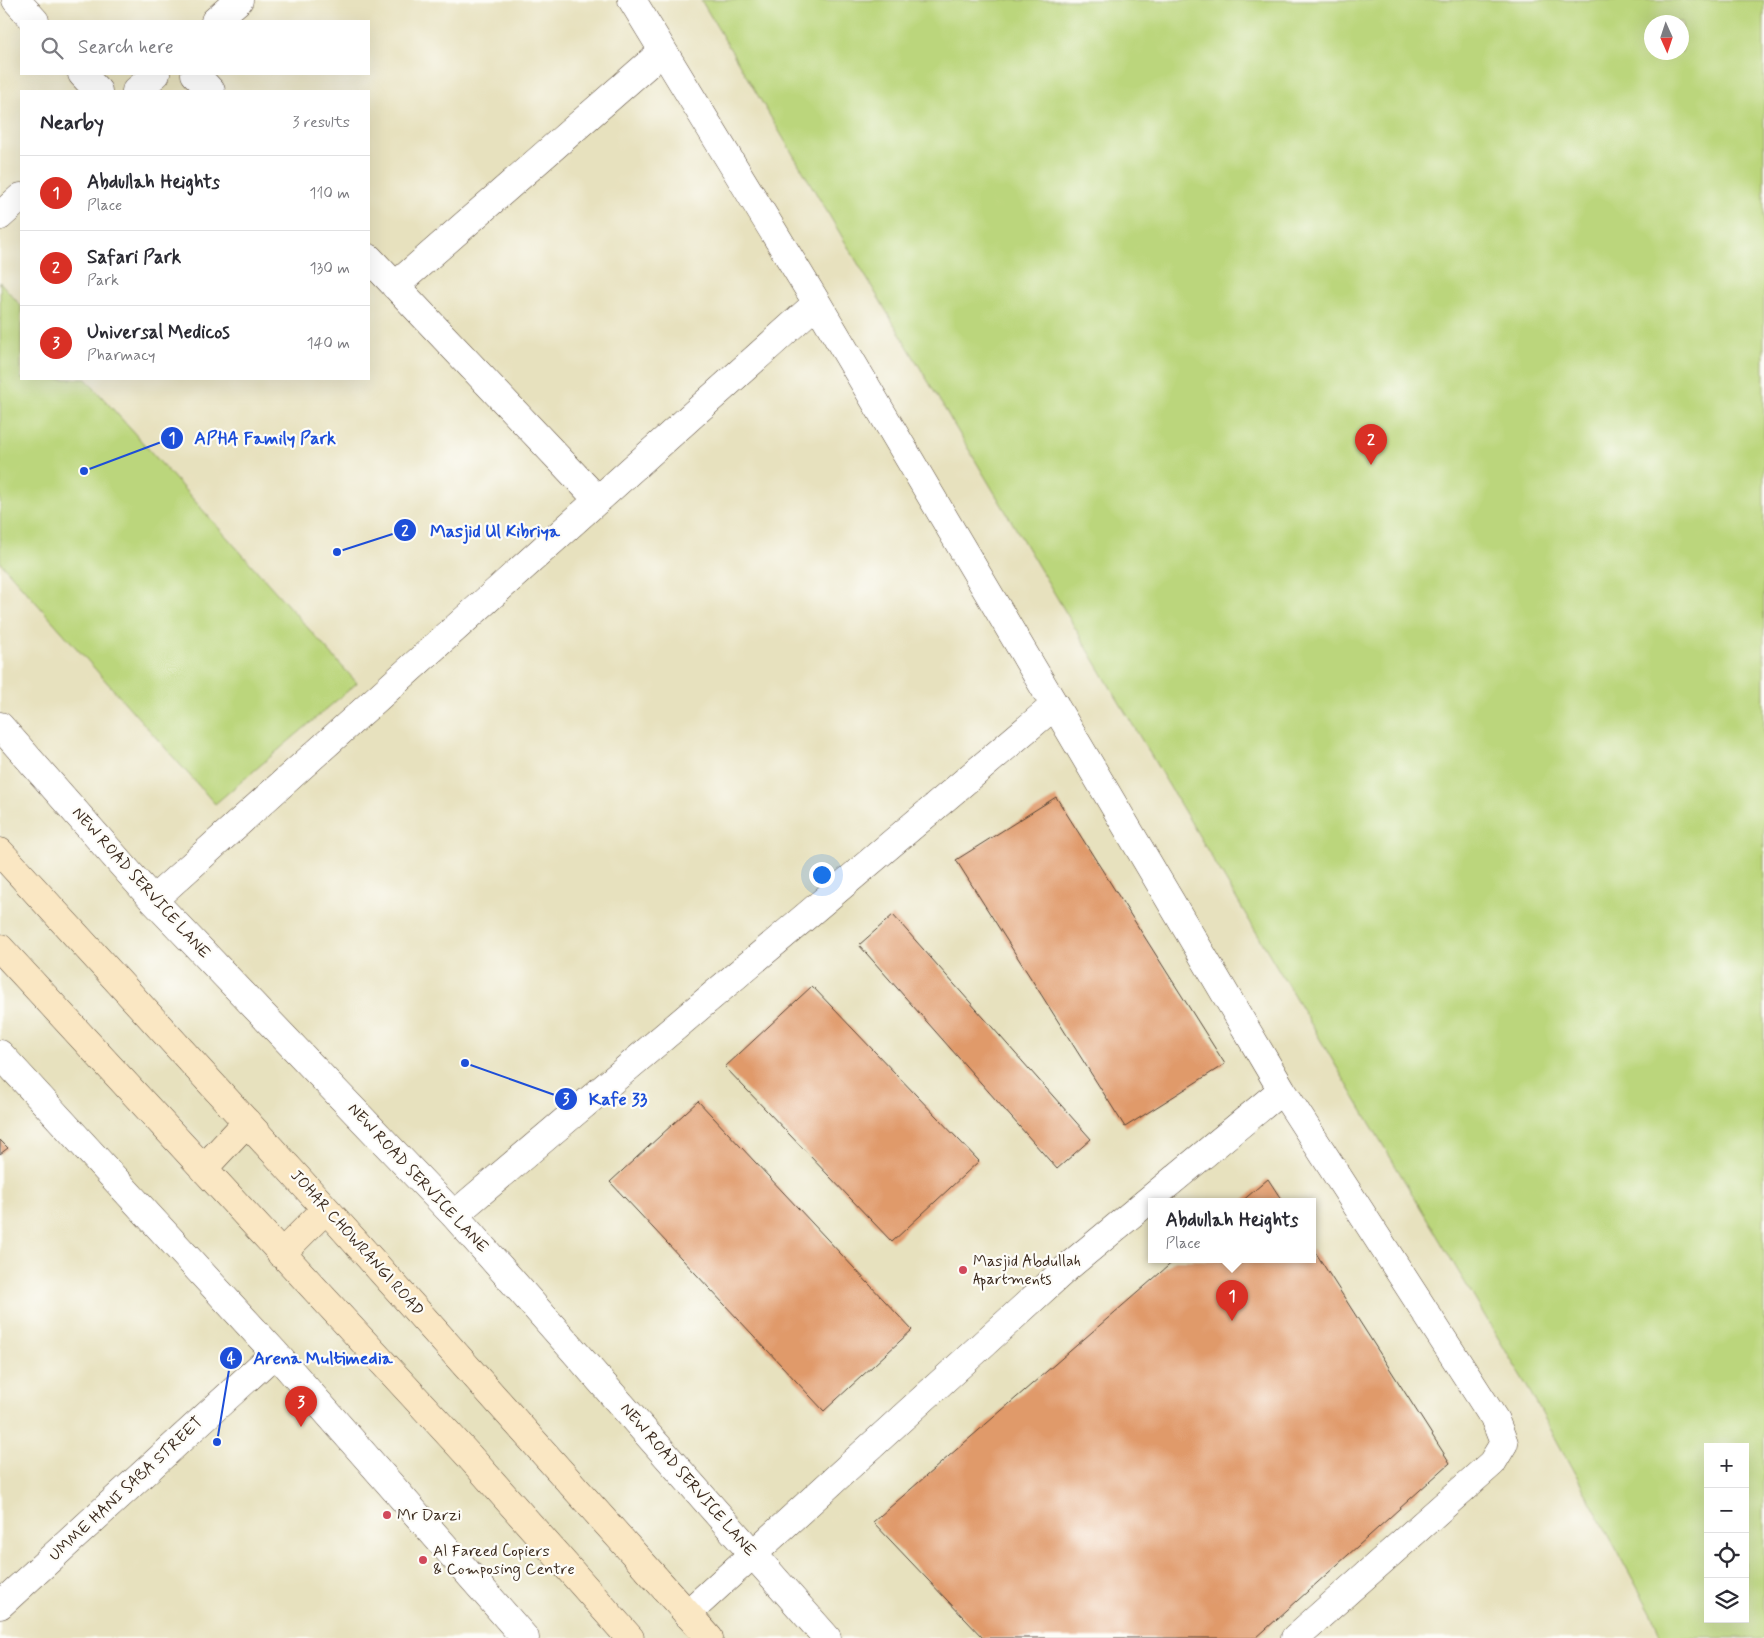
<!DOCTYPE html>
<html lang="en">
<head>
<meta charset="utf-8">
<style>
	:root { --surface:#fff; --page:#f7f7f7; --text:#2b2b33; --muted:#7c7c81; --line:#e1e1e2; --accent:#d93025 }
	body { margin:0; font-family:Mynerve,sans-serif; background:var(--page); color:var(--text) }
	.controls { position:absolute; right:15px; bottom:15px; display:grid; overflow:hidden; border-radius:0px; box-shadow:0 5px 20px #0002 }
	.controls button { width:45px; height:45px; display:grid; place-items:center; padding:0; border:0; border-bottom:1px solid var(--line); background:var(--surface); color:var(--text); font:25px sans-serif }
	.compass { position:absolute; left:1644px; top:15px; width:45px; height:45px; border-radius:50%; background:var(--surface); box-shadow:0 5px 20px #0002; rotate:177deg }
	.you { position:absolute; left:821px; top:874px; width:18px; height:18px; margin:-12px; border:4px solid #fff; border-radius:50%; background:#1a73e8; box-shadow:0 0 0 8px #1a73e833 }
	.badge { display:grid; place-items:center; width:32px; height:32px; border-radius:50%; background:var(--accent); color:#fff; font-size:16px; font-weight:700 }
	.pin { position:absolute; translate:-50% -41px; filter:drop-shadow(0 1px 2px #0008) }
	.pin::after { content:''; position:absolute; top:26px; width:18px; height:15px; background:inherit; clip-path:polygon(0 0,100% 0,50% 100%) }
	.popup { position:absolute; left:1148px; top:1198px; width:168px; height:65px; box-sizing:border-box; display:grid; place-content:center; border-radius:0px; background:var(--surface); filter:drop-shadow(0 1px 4px #0005); font-size:16px; white-space:nowrap; color:var(--muted) }
	.popup b { font-size:19px; color:var(--text) }
	.popup::after { content:''; position:absolute; left:50%; top:100%; margin-left:-10px; border:10px solid transparent; border-top-color:var(--surface) }
	.list { margin:0; padding:0; list-style:none }
	h2 { display:flex; justify-content:space-between; align-items:center; height:65px; margin:0; padding:0 20px; font-size:21px }
	h2 small { font-size:16px; font-weight:400; color:var(--muted) }
	.list li { display:grid; grid-template-columns:32px 1fr auto; gap:15px; align-items:center; box-sizing:border-box; height:75px; padding:0 20px; border-top:1px solid var(--line) }
	.list b { display:block; font-size:19px; white-space:nowrap }
	.list p { margin:0; font-size:16px; white-space:nowrap; color:var(--muted) }
	.list em { font-size:16px; font-style:normal; color:var(--muted) }
	.icon { flex:none; width:28px; height:28px; fill:none; stroke:currentColor; stroke-width:2; stroke-linecap:round; stroke-linejoin:round }
	.map { position:relative; flex:none; width:1764px; height:1638px; overflow:hidden }
	.search { position:absolute; background:var(--surface); box-shadow:0 5px 20px #0002; left:20px; top:20px; width:350px; height:55px; display:flex; align-items:center; gap:12px; box-sizing:border-box; padding:0 18px; border-radius:0px; color:var(--muted); font-size:19px }
	.panel { position:absolute; background:var(--surface); box-shadow:0 5px 20px #0002; left:20px; top:90px; width:350px; height:290px; border-radius:0px }
	.map>svg:first-child { display:block }
</style>
</head>
<body>
<div class="map">
<svg width="1764" height="1638" viewBox="0 0 1764 1638">
	<rect width="100%" height="100%" fill="#fdfcf7"/>
	<filter id="ink" filterUnits="userSpaceOnUse"><feTurbulence type="fractalNoise" baseFrequency=".02" numOctaves="2"/><feDisplacementMap in="SourceGraphic" scale="10" xChannelSelector="R" yChannelSelector="G"/><feConvolveMatrix kernelMatrix="1 2 1 2 8 2 1 2 1" color-interpolation-filters="sRGB"/></filter>
	<filter id="wash" filterUnits="userSpaceOnUse"><feTurbulence type="fractalNoise" baseFrequency=".0096" numOctaves="4" result="noise"/><feDisplacementMap in="SourceGraphic" scale="20" xChannelSelector="R" yChannelSelector="G"/><feGaussianBlur stdDeviation="1.12" result="paint"/><feColorMatrix in="noise" values="0 0 0 0 0 0 0 0 0 0 0 0 0 0 0 0 0 1.4 0 .05"/><feComposite in="paint" operator="in"/></filter>
	<g filter="url(#wash)">
		<rect width="100%" height="100%" fill="#e7e1be"/>
		<path fill="#bbd67b" stroke="#7b804c" fill-rule="evenodd" d="M701,0H1764V1638H1661L1653,1616L1529,1390ZM1652,22H1682V52H1652ZM1708,1447H1745V1619H1708Z
			M0,282L21,306V379H86L357,683L215,804L0,562Z"/>
		<g id="blocks">
			<path fill="#e09a6b" d="M1056,797L1225,1064L1125,1127L956,860Z
				M893,915L1091,1139L1057,1169L859,945Z
				M812,986L979,1161L892,1242L725,1067Z
				M698,1101L912,1330L824,1411L610,1182Z
				M0,1140L8,1148L0,1154Z
				M1268,1179L1283,1202H1241Z
				M1312,1247L1450,1463L1256,1638H983L873,1522L1175,1260H1312Z"/>
		</g>
	</g>
	<g filter="url(#ink)">
		<use href="#blocks" fill-opacity="0" stroke="#554536" stroke-width="1"/>
		<g fill="none" stroke-linecap="round" stroke-linejoin="round">
			<g stroke="#554536" stroke-width="29">
				<path id="street" d="M16,0L35,21
					M632,0L817,303L1282,1090L1495,1420L1504,1443L1492,1463L1295,1638
					M215,21L239,0
					M82,74L98,91
					M195,74L211,91
					M136,91L156,74
					M0,216L21,197
					M369,258L598,500
					M395,286L663,51
					M0,726L153,900L454,1215L827,1638
					M153,900L817,303
					M0,1054L275,1353L525,1638
					M454,1215L1055,705
					M0,1605L275,1353
					M687,1614L1069,1266L1282,1090"/>
			</g>
			<g stroke="#554536" stroke-width="29">
				<path id="secondary" d="M0,852L326,1209L709,1638
					M0,948L469,1456L630,1638
					M203,1169L247,1122
					M281,1254L326,1209"/>
			</g>
			<use href="#street" stroke="#fff" stroke-width="28"/>
			<use href="#secondary" stroke="#fae7c3" stroke-width="28"/>
		</g>
	</g>
	<g fill="#d1495b" stroke="#fdfcf7" stroke-width="2">
		<circle cx="963" cy="1270" r="5"/>
		<circle cx="387" cy="1515" r="5"/>
		<circle cx="423" cy="1560" r="5"/>
	</g>
	<g text-anchor="middle" dominant-baseline="central" stroke-width="4.5" stroke-linejoin="round" paint-order="stroke">
		<g font-size="16" fill="#3b2a1e" stroke="#fdfcf7">
			<text transform="translate(141 883) rotate(48)">NEW ROAD SERVICE LANE</text>
			<text transform="translate(418 1178) rotate(47)">NEW ROAD SERVICE LANE</text>
			<text transform="translate(357 1243) rotate(48)">JOHAR CHOWRANGI ROAD</text>
			<text transform="translate(688 1480) rotate(49)">NEW ROAD SERVICE LANE</text>
			<text transform="translate(126 1489) rotate(-43)">UMME HANI SABA STREET</text>
		</g>
		<g font-size="16" fill="#3b2a1e" stroke="#fdfcf7" text-anchor="start">
			<text x="973" y="1261">Masjid Abdullah<tspan x="973" dy="18">Apartments</tspan></text>
			<text x="397" y="1515">Mr Darzi</text>
			<text x="433" y="1551">Al Fareed Copiers<tspan x="433" dy="18">&amp; Composing Centre</tspan></text>
		</g>
	</g>
	<path fill="none" stroke="#1d4ed8" stroke-width="2" d="M84 471L172 438M337 552L405 530M465 1063L566 1099M217 1442L231 1358"/>
	<g fill="#1d4ed8" stroke="#fdfcf7" stroke-width="2">
		<circle cx="84" cy="471" r="5"/>
		<circle cx="337" cy="552" r="5"/>
		<circle cx="465" cy="1063" r="5"/>
		<circle cx="217" cy="1442" r="5"/>
		<circle cx="172" cy="438" r="12"/>
		<circle cx="405" cy="530" r="12"/>
		<circle cx="566" cy="1099" r="12"/>
		<circle cx="231" cy="1358" r="12"/>
	</g>
	<g font-size="15" text-anchor="middle" font-weight="bold" fill="#fff">
		<text x="172" y="443">1</text>
		<text x="405" y="536">2</text>
		<text x="566" y="1104">3</text>
		<text x="231" y="1363">4</text>
	</g>
	<g font-size="18" text-anchor="middle" font-weight="bold" fill="#1d4ed8" stroke="#fdfcf7" stroke-width="4.5" stroke-linejoin="round" paint-order="stroke">
		<text x="265" y="444">APHA Family Park</text>
		<text x="495" y="537">Masjid Ul Kibriya</text>
		<text x="618" y="1105">Kafe 33</text>
		<text x="323" y="1364">Arena Multimedia</text>
	</g>
</svg>
<div class="controls">
<button>+</button>
<button>−</button>
<button><svg class="icon" aria-label="locate" viewBox="0 0 24 24"><circle cx="12" cy="12" r="6"/><path d="M12 2v4M12 18v4M2 12h4M18 12h4"/></svg></button>
<button><svg class="icon" aria-label="layers" viewBox="0 0 24 24"><path d="M12 4l9 5-9 5-9-5zM3 14l9 5 9-5"/></svg></button>
</div>
<svg class="compass" viewBox="-18 -18 36 36"><path d="M0-13l5 13h-10z" fill="#e53935"/><path d="M0 13l5-13h-10z" fill="#7c7c81"/></svg>
<div class="you"></div>
<div class="pin badge" style="left:1232px;top:1321px">1</div>
<div class="popup"><b>Abdullah Heights</b>Place</div>
<div class="pin badge" style="left:1371px;top:465px">2</div>
<div class="pin badge" style="left:301px;top:1427px">3</div>
<div class="search"><svg class="icon" aria-label="search" viewBox="0 0 24 24"><circle cx="10" cy="10" r="6"/><path d="M15 15l6 6"/></svg>Search here</div>
<section class="panel">
<h2>Nearby<small>3 results</small></h2>
<ul class="list">
<li><span class="badge">1</span><div><b>Abdullah Heights</b><p>Place</p></div><em>110 m</em></li>
<li><span class="badge">2</span><div><b>Safari Park</b><p>Park</p></div><em>130 m</em></li>
<li><span class="badge">3</span><div><b>Universal Medicos</b><p>Pharmacy</p></div><em>140 m</em></li>
</ul>
</section>
</div>
</body>
</html>
